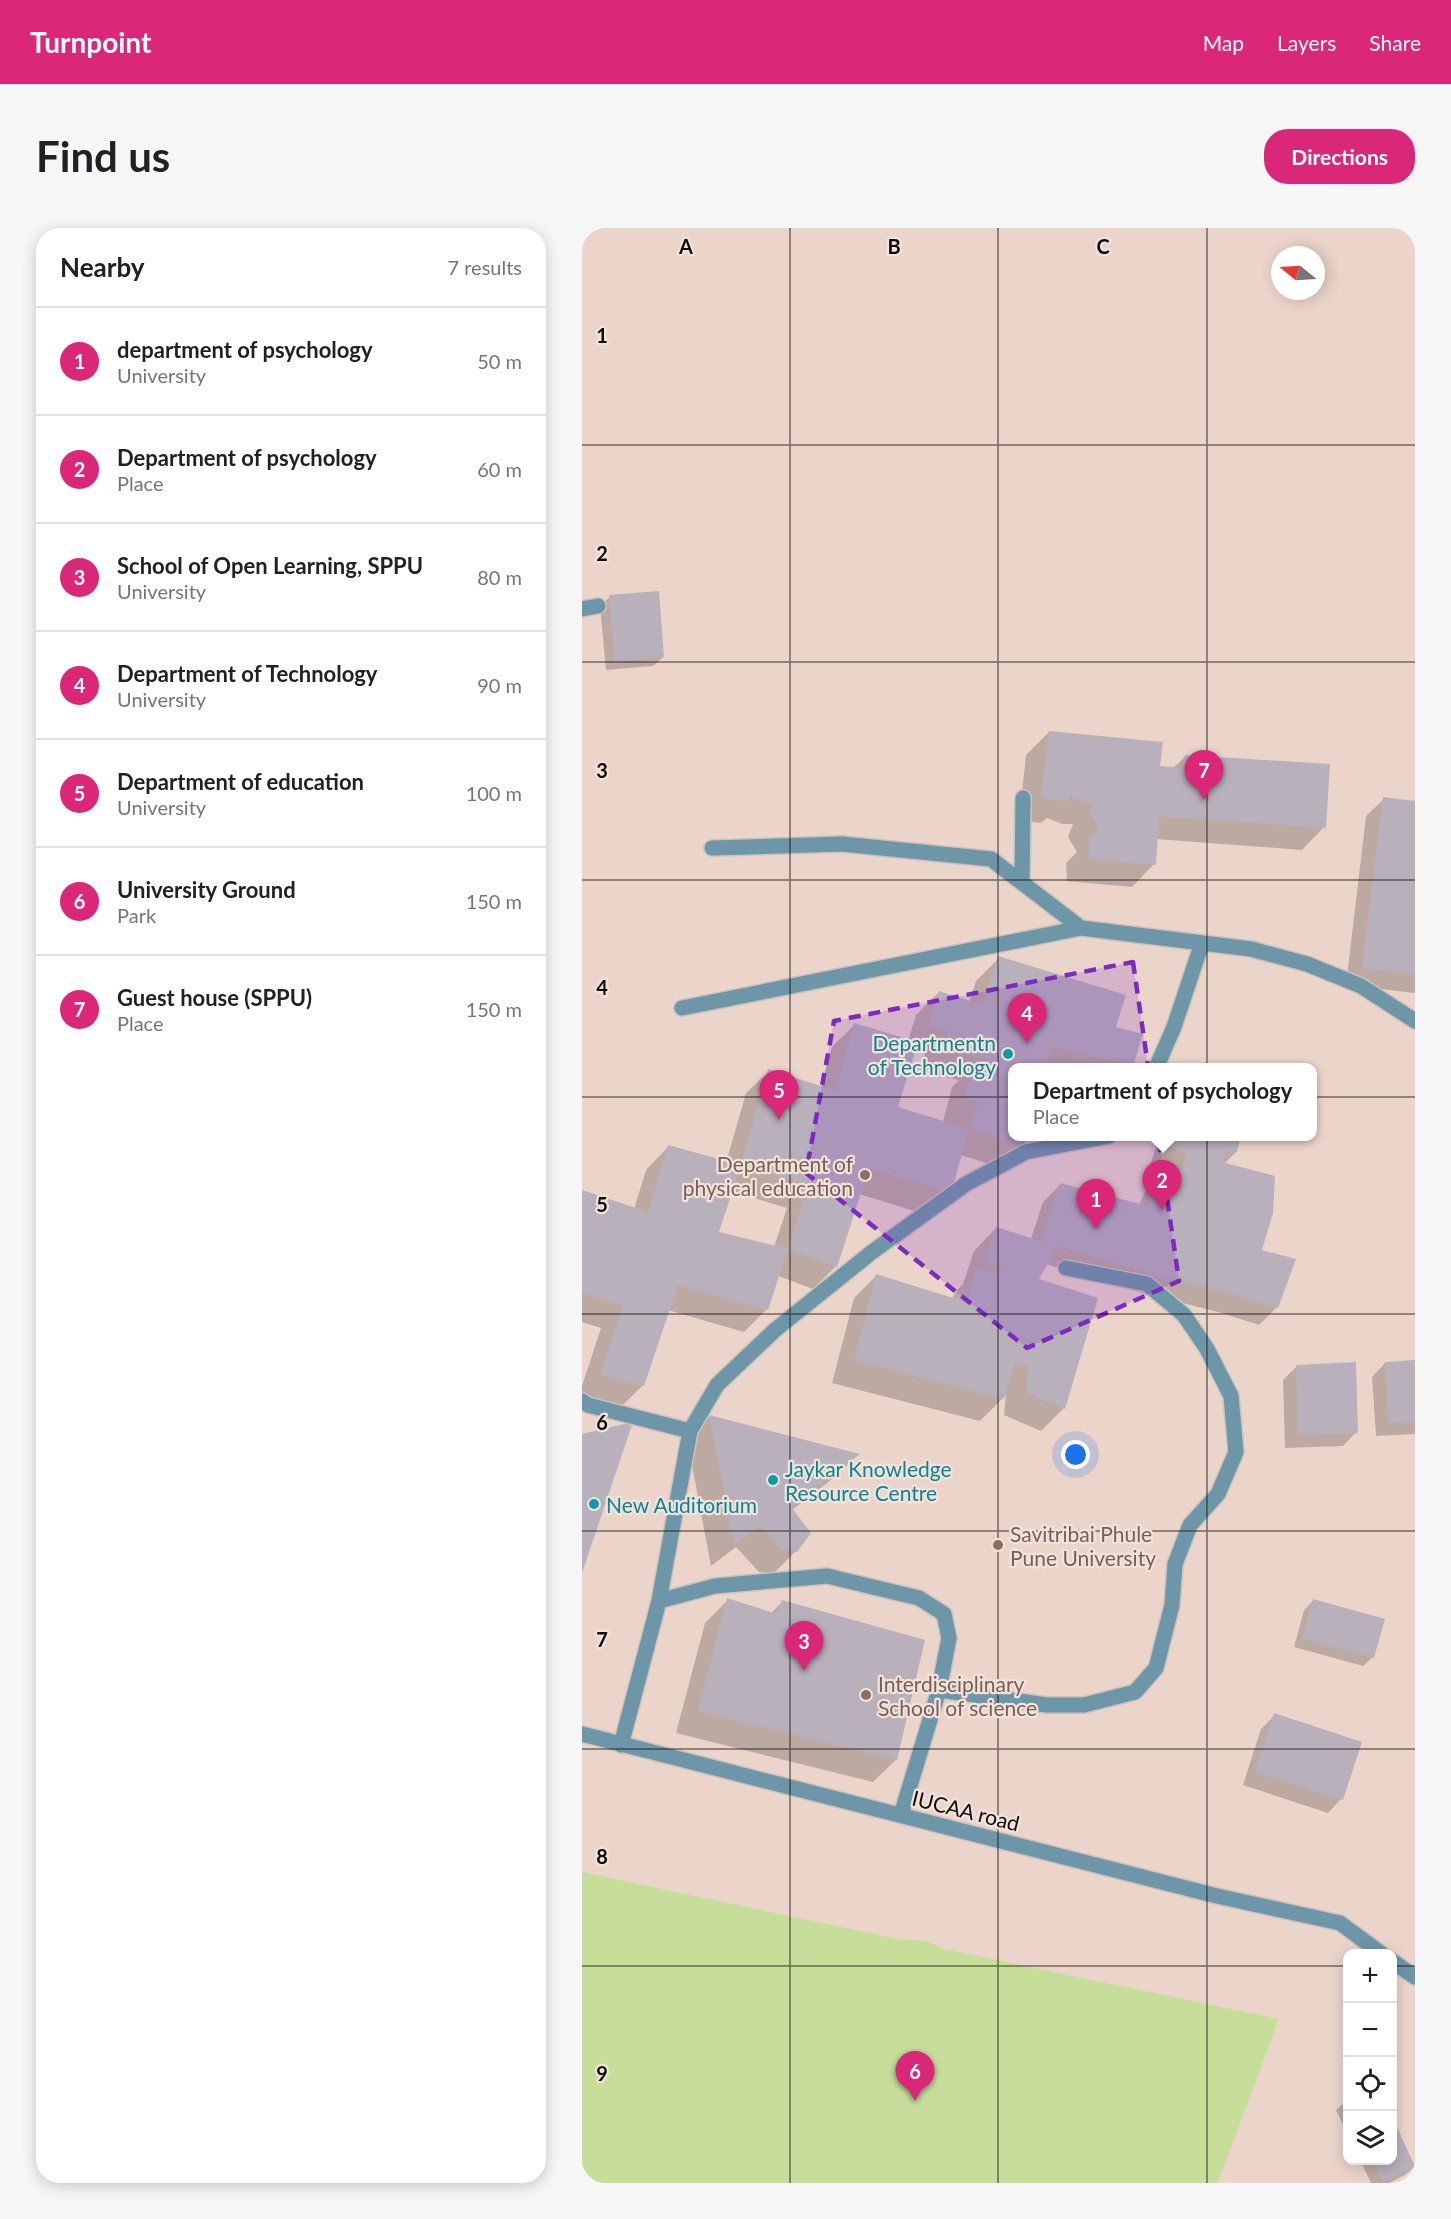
<!DOCTYPE html>
<html lang="en">
<head>
<meta charset="utf-8">
<style>
	:root { --surface:#fff; --page:#f6f6f6; --text:#202124; --muted:#757577; --line:#e0e0e0; --accent:#db2777 }
	body { margin:0; font-family:Lato,sans-serif; background:var(--page); color:var(--text) }
	.controls { position:absolute; right:18px; bottom:18px; display:grid; overflow:hidden; border-radius:12px; box-shadow:0 3px 15px #0003 }
	.controls button { width:54px; height:54px; display:grid; place-items:center; padding:0; border:0; border-bottom:2px solid var(--line); background:var(--surface); color:var(--text); font:30px sans-serif }
	.compass { position:absolute; left:689px; top:18px; width:54px; height:54px; border-radius:50%; background:var(--surface); box-shadow:0 3px 15px #0003; rotate:288deg }
	.you { position:absolute; left:494px; top:1227px; width:21px; height:21px; margin:-15px; border:4px solid #fff; border-radius:50%; background:#1a73e8; box-shadow:0 0 0 9px #1a73e833 }
	.badge { display:grid; place-items:center; width:39px; height:39px; border-radius:50%; background:var(--accent); color:#fff; font-size:20px; font-weight:700 }
	.pin { position:absolute; translate:-50% -50px; filter:drop-shadow(0 2px 3px #0008) }
	.pin::after { content:''; position:absolute; top:32px; width:21px; height:18px; background:inherit; clip-path:polygon(0 0,100% 0,50% 100%) }
	.popup { position:absolute; left:426px; top:835px; width:309px; height:78px; box-sizing:border-box; display:grid; place-content:center; border-radius:12px; background:var(--surface); filter:drop-shadow(0 2px 4px #0005); font-size:20px; white-space:nowrap; color:var(--muted) }
	.popup b { font-size:22px; color:var(--text) }
	.popup::after { content:''; position:absolute; left:50%; top:100%; margin-left:-12px; border:12px solid transparent; border-top-color:var(--surface) }
	.list { margin:0; padding:0; list-style:none }
	h2 { display:flex; justify-content:space-between; align-items:center; height:78px; margin:0; padding:0 24px; font-size:26px }
	h2 small { font-size:20px; font-weight:400; color:var(--muted) }
	.list li { display:grid; grid-template-columns:39px 1fr auto; gap:18px; align-items:center; box-sizing:border-box; height:108px; padding:0 24px; border-top:2px solid var(--line) }
	.list b { display:block; font-size:22px; white-space:nowrap }
	.list p { margin:0; font-size:20px; white-space:nowrap; color:var(--muted) }
	.list em { font-size:20px; font-style:normal; color:var(--muted) }
	.icon { flex:none; width:33px; height:33px; fill:none; stroke:currentColor; stroke-width:2; stroke-linecap:round; stroke-linejoin:round }
	.map { position:relative; flex:none; width:833px; height:1955px; overflow:hidden; border-radius:24px }
	header { display:flex; align-items:center; gap:36px; box-sizing:border-box; height:84px; padding:0 30px; background:var(--accent); color:#fff }
	header strong { font-size:28px }
	nav { display:flex; gap:33px; margin-inline-start:auto; font-size:21px }
	.intro { display:flex; align-items:center; justify-content:space-between; box-sizing:border-box; height:144px; padding:0 36px }
	h1 { margin:0; font-size:42px }
	.button { padding:15px 27px; border-radius:24px; background:var(--accent); color:#fff; font-size:21px; font-weight:700 }
	main { display:flex; gap:36px; padding:0 36px }
	aside { flex:1; background:var(--surface); border-radius:24px; box-shadow:0 3px 15px #0003 }
	.map>svg:first-child { display:block }
</style>
</head>
<body>
<header>
<strong>Turnpoint</strong>
<nav><a>Map</a><a>Layers</a><a>Share</a></nav>
</header>
<div class="intro"><h1>Find us</h1><a class="button">Directions</a></div>
<main>
<aside>
<h2>Nearby<small>7 results</small></h2>
<ul class="list">
<li><span class="badge">1</span><div><b>department of psychology</b><p>University</p></div><em>50 m</em></li>
<li><span class="badge">2</span><div><b>Department of psychology</b><p>Place</p></div><em>60 m</em></li>
<li><span class="badge">3</span><div><b>School of Open Learning, SPPU</b><p>University</p></div><em>80 m</em></li>
<li><span class="badge">4</span><div><b>Department of Technology</b><p>University</p></div><em>90 m</em></li>
<li><span class="badge">5</span><div><b>Department of education</b><p>University</p></div><em>100 m</em></li>
<li><span class="badge">6</span><div><b>University Ground</b><p>Park</p></div><em>150 m</em></li>
<li><span class="badge">7</span><div><b>Guest house (SPPU)</b><p>Place</p></div><em>150 m</em></li>
</ul>
</aside>
<div class="map">
<svg width="833" height="1955" viewBox="0 0 833 1955">
	<rect width="100%" height="100%" fill="#f1e3dc"/>
	<path fill="#ebd5cb" fill-rule="evenodd" d="M0,0H833V1955H0ZM698,27H734V63H698ZM430,840H730V908H430ZM766,1726H810V1932H766Z"/>
	<path fill="#c7de9b" d="M0,1644L316,1711L344,1713L363,1721L697,1791L636,1955H0Z"/>
	<path fill="#0003" fill-rule="evenodd" d="M28,369L81,429L71,438L24,442L18,378Z
		M467,504L576,540H591L604,528L742,599L720,622L574,611L572,636L550,659L485,653L484,635L495,624L486,609L491,596H480L465,590L459,595L437,592L444,527Z
		M802,571L833,575V765L764,757L784,588Z
		M417,730L532,800L550,837L547,840H430V908L441,916L418,939L378,927L368,964L345,987L277,966L254,1038L231,1061L196,1048L185,1081L162,1104L86,1082L61,1157L38,1180L0,1170V1158L19,1100L0,1094V965L52,981L64,942L86,919L144,935L164,865L187,843L239,860L250,819L272,797L326,813L334,787L357,764L387,774L394,753ZM332,822L343,826L338,842L377,852L370,859L361,894L314,880ZM149,963L205,980L192,1019L135,1005Z
		M577,908H657L654,924L642,936L678,1024L712,1032L694,1080L677,1097L640,1085L533,1058L464,1036L454,1052L482,1180L459,1203L422,1187L424,1167L398,1193L250,1155L272,1070L295,1047L370,1071L372,1066L381,1056L392,1023L414,1000L449,1011L461,974L478,957L557,977L563,964L580,946H587L588,942L569,935Z
		M833,1134V1206L794,1208L790,1149L803,1135Z
		M715,1138L774,1204L761,1218L703,1220L701,1152Z
		M127,1188L275,1227L254,1248L210,1282L214,1323L191,1346L177,1344L154,1319L129,1338L105,1211Z
		M146,1372L188,1386L200,1374L314,1532L291,1554L94,1505L123,1395Z
		M731,1373L791,1429L781,1438L712,1419L722,1382Z
		M693,1487L759,1571L746,1585L661,1557L679,1501Z
		M766,1872V1907L754,1882Z
		M810,1892L833,1938L823,1947L807,1955H789L778,1932H810Z"/>
	<path fill="#b8b0bb" d="M77,363L82,429L33,434L27,367Z
		M467,503L581,514L578,538L601,540L603,527L748,536L744,600L577,588L574,637L507,631V610L517,600L508,586L512,574H503L489,568L484,573L459,570Z
		M801,569L833,573V746L780,740Z
		M416,728L544,767L534,799L561,806L551,838L470,818L464,840H430V908H445L442,917L387,901L396,874L383,870L392,835L407,839L408,832L360,820L365,803L346,797L357,763L400,777Z
		M272,795L336,814L316,879L387,901L369,965L287,940L255,1039L206,1021L227,957L159,937L137,1004L206,1021L186,1082L96,1057L62,1158L18,1147L41,1077L0,1065V962L66,984L86,917L159,937L186,841L254,863Z
		M588,908H659L655,924L643,923L640,934L693,948L691,985L680,1022L714,1031L696,1080L658,1068L551,1041L476,1018L457,1051L516,1070L483,1181L444,1164L447,1139L433,1135L422,1171L272,1132L294,1046L384,1074L394,1041L414,1046L420,1036L403,1034L414,999L468,1016L459,1012L478,955L566,978L579,945L599,944L605,925L585,918Z
		M833,1132V1194L807,1195L803,1134Z
		M774,1134L776,1205L716,1207L714,1137Z
		M127,1187L278,1226L209,1279L229,1305L215,1324L200,1322L178,1298L152,1317Z
		M51,1194L0,1345V1206Z
		M145,1370L195,1386L200,1372L343,1412L315,1532L116,1483Z
		M731,1371L803,1391L792,1430L720,1410Z
		M692,1485L780,1514L761,1572L673,1544Z
		M810,1888L833,1939L802,1954L791,1932H810Z"/>
	<g fill="none" stroke-linecap="round" stroke-linejoin="round">
		<g stroke="#cdc1ba" stroke-width="18">
			<path id="minor" d="M0,381L16,378
				M130,620L260,616L409,631L499,700
				M440,655L441,570
				M100,780L499,700L669,721L725,736L779,758L833,793
				M574,840L592,799L620,715
				M0,1173L6,1177L108,1203
				M77,1373L133,1358L245,1348L337,1370L362,1386L367,1410L357,1462L319,1587
				M357,1462L465,1477H502L553,1464L574,1440L590,1377L593,1336L608,1297L636,1266L654,1224L649,1168L625,1121L602,1087L565,1056L484,1040
				M0,1506L635,1668L758,1695L800,1726
				M39,1517L77,1373L108,1203L135,1157L193,1102L290,1024L384,956L444,924L527,908
				M810,1733L833,1749"/>
		</g>
		<use href="#minor" stroke="#6d96a8" stroke-width="15"/>
	</g>
	<path fill="#7b2cbf" fill-opacity="0.2" stroke="#7b2cbf" stroke-width="4.5" stroke-dasharray="12 8" stroke-linejoin="round" d="M551,734L597,1053L445,1120L224,945L252,793Z"/>
	<path fill="none" stroke="#100c0a" stroke-width="1.5" stroke-opacity="0.55" d="M208,0V1955M416,0V1955M625,0V1955M0,217H833M0,434H833M0,652H833M0,869H833M0,1086H833M0,1303H833M0,1521H833M0,1738H766M810,1738H833"/>
	<g fill="#0f9aa8" stroke="#f1e3dc" stroke-width="2">
		<circle cx="426" cy="826" r="6"/>
		<circle cx="191" cy="1252" r="6"/>
		<circle cx="12" cy="1276" r="6"/>
	</g>
	<g fill="#8d6e63" stroke="#f1e3dc" stroke-width="2">
		<circle cx="283" cy="947" r="6"/>
		<circle cx="416" cy="1317" r="6"/>
		<circle cx="284" cy="1467" r="6"/>
	</g>
	<g text-anchor="middle" dominant-baseline="central" stroke-width="4.5" stroke-linejoin="round" paint-order="stroke">
		<g font-size="21" fill="#0d838f" stroke="#f1e3dc" text-anchor="start">
			<text x="414" y="814" text-anchor="end">Departmentn<tspan x="414" dy="24">of Technology</tspan></text>
			<text x="203" y="1240">Jaykar Knowledge<tspan x="203" dy="24">Resource Centre</tspan></text>
			<text x="24" y="1276">New Auditorium</text>
		</g>
		<g font-size="21" fill="#785e54" stroke="#f1e3dc" text-anchor="start">
			<text x="271" y="935" text-anchor="end">Department of<tspan x="271" dy="24">physical education</tspan></text>
			<text x="428" y="1305">Savitribai Phule<tspan x="428" dy="24">Pune University</tspan></text>
			<text x="296" y="1455">Interdisciplinary<tspan x="296" dy="24">School of science</tspan></text>
		</g>
		<g font-size="21" fill="#100c0a" stroke="#f1e3dc">
			<text transform="translate(384 1582) rotate(14)">IUCAA road</text>
		</g>
	</g>
	<g font-size="20" text-anchor="middle" font-weight="bold" fill="#100c0a" stroke="#f1e3dc" stroke-width="4.5" stroke-linejoin="round" paint-order="stroke">
		<text x="104" y="26">A</text>
		<text x="312" y="26">B</text>
		<text x="521" y="26">C</text>
		<text x="20" y="115">1</text>
		<text x="20" y="333">2</text>
		<text x="20" y="550">3</text>
		<text x="20" y="767">4</text>
		<text x="20" y="984">5</text>
		<text x="20" y="1202">6</text>
		<text x="20" y="1419">7</text>
		<text x="20" y="1636">8</text>
		<text x="20" y="1853">9</text>
	</g>
</svg>
<div class="controls">
<button>+</button>
<button>−</button>
<button><svg class="icon" aria-label="locate" viewBox="0 0 24 24"><circle cx="12" cy="12" r="6"/><path d="M12 2v4M12 18v4M2 12h4M18 12h4"/></svg></button>
<button><svg class="icon" aria-label="layers" viewBox="0 0 24 24"><path d="M12 4l9 5-9 5-9-5zM3 14l9 5 9-5"/></svg></button>
</div>
<svg class="compass" viewBox="-18 -18 36 36"><path d="M0-13l5 13h-10z" fill="#e53935"/><path d="M0 13l5-13h-10z" fill="#757577"/></svg>
<div class="you"></div>
<div class="pin badge" style="left:514px;top:1001px">1</div>
<div class="pin badge" style="left:580px;top:982px">2</div>
<div class="popup"><b>Department of psychology</b>Place</div>
<div class="pin badge" style="left:222px;top:1443px">3</div>
<div class="pin badge" style="left:445px;top:815px">4</div>
<div class="pin badge" style="left:197px;top:892px">5</div>
<div class="pin badge" style="left:333px;top:1873px">6</div>
<div class="pin badge" style="left:622px;top:572px">7</div>
</div>
</main>
</body>
</html>
